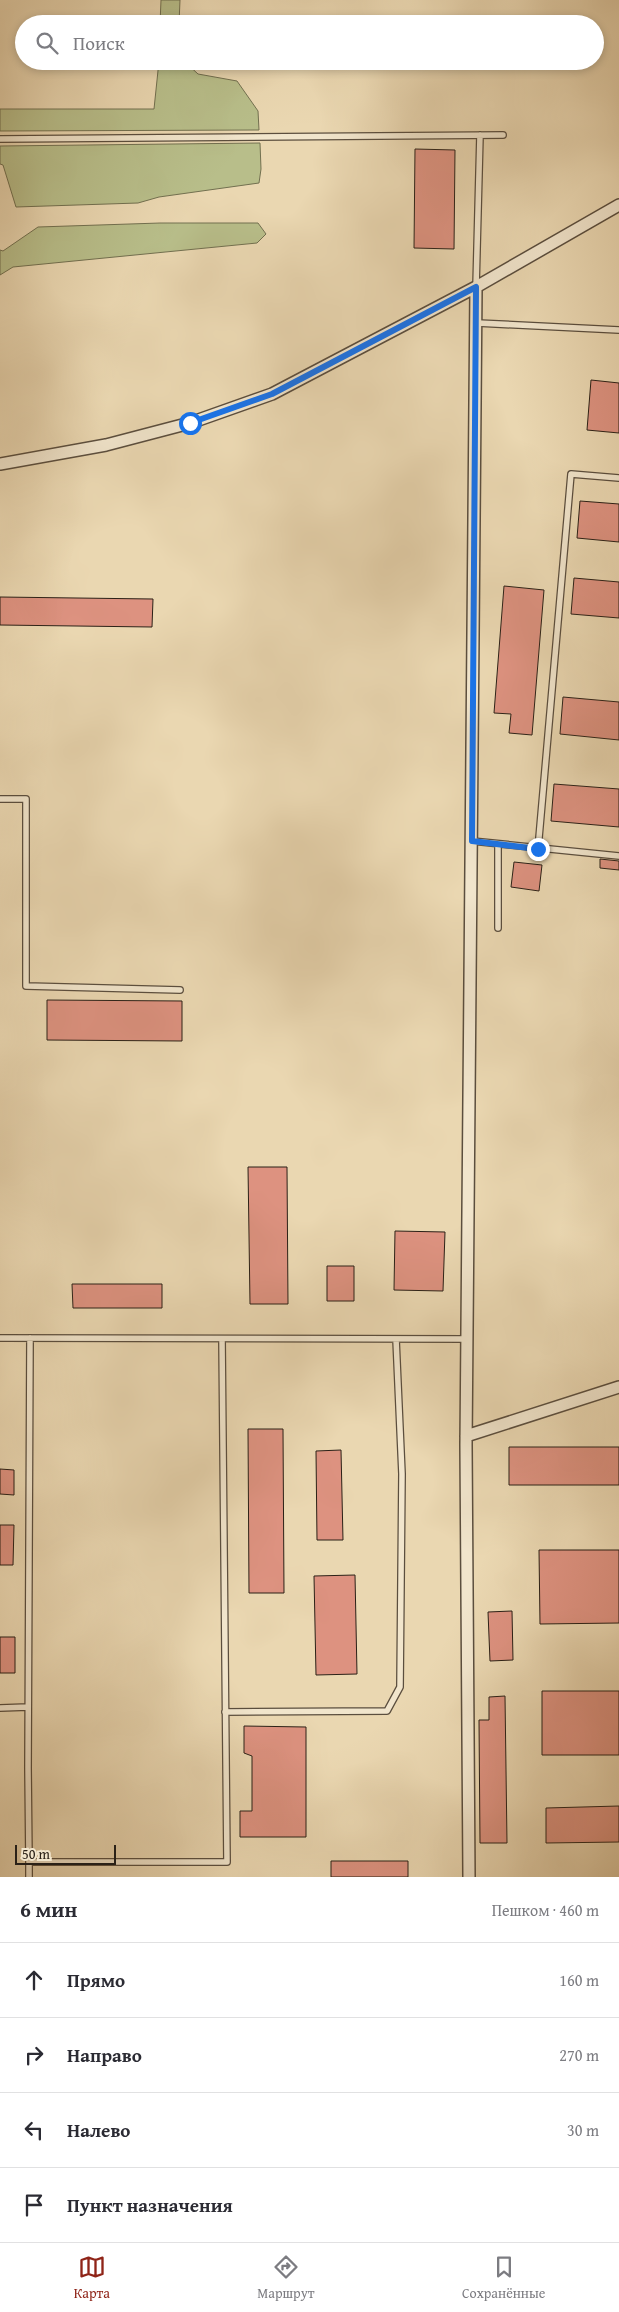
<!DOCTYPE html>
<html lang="ru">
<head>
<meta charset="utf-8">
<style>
	:root { --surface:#fff; --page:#f2f2f3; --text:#2b2b33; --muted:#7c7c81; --line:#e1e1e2; --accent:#8f2418 }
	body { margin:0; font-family:"Gentium Book Plus",serif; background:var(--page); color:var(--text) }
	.scale { position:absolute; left:15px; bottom:12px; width:101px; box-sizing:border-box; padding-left:5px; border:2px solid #2b2117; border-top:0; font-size:14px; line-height:18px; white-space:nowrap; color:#2b2117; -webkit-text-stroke:4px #f1e5cc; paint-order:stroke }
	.stop { position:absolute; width:15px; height:15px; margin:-11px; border:4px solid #1a73e8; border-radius:50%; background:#fff }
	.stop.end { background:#1a73e8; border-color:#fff; box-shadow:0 1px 5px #0008 }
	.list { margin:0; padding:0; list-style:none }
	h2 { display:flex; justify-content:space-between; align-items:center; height:65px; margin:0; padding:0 20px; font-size:21px }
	h2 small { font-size:16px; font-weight:400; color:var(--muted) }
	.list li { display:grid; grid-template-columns:32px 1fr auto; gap:15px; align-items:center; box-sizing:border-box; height:75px; padding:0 20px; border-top:1px solid var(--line) }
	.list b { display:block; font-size:19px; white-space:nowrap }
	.list em { font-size:16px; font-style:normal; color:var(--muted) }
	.icon { flex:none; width:28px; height:28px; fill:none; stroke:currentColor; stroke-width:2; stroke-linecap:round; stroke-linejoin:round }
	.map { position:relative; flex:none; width:619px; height:1877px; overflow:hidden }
	.search { position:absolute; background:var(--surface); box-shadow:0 2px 8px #0003; left:15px; right:15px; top:15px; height:55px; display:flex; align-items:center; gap:12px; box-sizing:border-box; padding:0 18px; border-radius:28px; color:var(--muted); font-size:19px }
	.sheet { height:365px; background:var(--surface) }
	nav { display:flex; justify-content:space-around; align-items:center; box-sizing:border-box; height:70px; border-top:1px solid var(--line); background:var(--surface); font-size:14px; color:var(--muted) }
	nav a { display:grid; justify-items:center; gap:2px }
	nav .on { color:var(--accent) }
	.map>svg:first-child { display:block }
</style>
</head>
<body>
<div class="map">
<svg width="619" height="1877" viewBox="0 0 619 1877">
	<rect width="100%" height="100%" fill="#ead7b1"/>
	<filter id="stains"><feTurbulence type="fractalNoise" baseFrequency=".004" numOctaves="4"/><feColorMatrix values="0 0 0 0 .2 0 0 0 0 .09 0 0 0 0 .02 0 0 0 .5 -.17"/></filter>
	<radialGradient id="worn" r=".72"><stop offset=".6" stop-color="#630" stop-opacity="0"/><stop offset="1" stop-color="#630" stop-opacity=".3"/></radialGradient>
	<path fill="#b8be8a" stroke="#727050" d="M161,0H180L179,24H160Z
		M159,61H184L198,74L237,81L258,111L259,130L0,131V109H154Z
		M260,143L261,169L259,183L159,197L138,203L16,207L3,165L0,164V146Z
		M160,223H258L266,234L257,243L13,267L0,275V250L3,251L38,227Z"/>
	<path fill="#dd9280" stroke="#2b2117" d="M415,149L455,150L454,249L414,248Z
		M591,380L619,383V433L587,430Z
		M580,501L619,504V542L577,538Z
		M574,578L619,582V618L571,614Z
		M504,586L544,590L532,735L509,733L511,714L494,713Z
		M0,597L153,599L152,627L0,625Z
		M563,697L619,702V740L560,734Z
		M554,784L619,789V827L551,821Z
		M600,859L619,861V870L600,868Z
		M514,862L542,865L539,891L511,887Z
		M47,1000L182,1001V1041L47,1040Z
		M248,1167H287L288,1304H250Z
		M395,1231L445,1232L443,1291L394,1290Z
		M327,1266H354V1301H327Z
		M72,1284H162V1308H73Z
		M248,1429H283L284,1593H249Z
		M509,1447H619V1485H509Z
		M341,1450L343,1540H317L316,1451Z
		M0,1469L14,1470V1495L0,1494Z
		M0,1525H14L13,1565H0Z
		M539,1550H619V1623L540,1624Z
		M355,1575L357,1674L316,1675L314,1576Z
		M512,1611L513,1660L490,1661L488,1612Z
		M0,1637H15V1673H0Z
		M542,1691H619V1755H542Z
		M505,1696L507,1843H480L479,1720H489V1697Z
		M244,1726L306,1727V1837H240V1811H252V1756L244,1753Z
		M619,1806V1842L546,1843V1808Z
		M331,1861H408V1877H331Z"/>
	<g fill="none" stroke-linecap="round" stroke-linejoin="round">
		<g stroke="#5b4e3e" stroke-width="8">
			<path id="service" d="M0,139L503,135
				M476,287L480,135
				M477,323L619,330
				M0,799H26V986L180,990
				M472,841L619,856
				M538,849L571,474L619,478
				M498,928V844
				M0,1338L467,1339
				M0,1708L28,1707
				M225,1712L387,1711L400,1687L402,1474L396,1339
				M29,1862L28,1768L30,1338
				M29,1877V1862H227L222,1339"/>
		</g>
		<g stroke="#5b4e3e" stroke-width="14">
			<path id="minor" d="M0,464L106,445L190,423L272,394L476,287L619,205
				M466,1436L619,1387
				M469,1877L466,1445L476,287"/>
		</g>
		<use href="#service" stroke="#f1e5cc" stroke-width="5.5"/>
		<use href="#minor" stroke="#f1e5cc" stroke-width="11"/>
	</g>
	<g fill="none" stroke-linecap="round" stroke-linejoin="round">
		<path stroke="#1a73e8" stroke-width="6" d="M190,423L272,394L476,287L472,841L538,849"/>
	</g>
	<rect width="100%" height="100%" filter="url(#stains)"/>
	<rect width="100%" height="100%" fill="url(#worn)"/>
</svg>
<div class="scale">50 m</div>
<div class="stop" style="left:190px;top:423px"></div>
<div class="stop end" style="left:538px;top:849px"></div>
<div class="search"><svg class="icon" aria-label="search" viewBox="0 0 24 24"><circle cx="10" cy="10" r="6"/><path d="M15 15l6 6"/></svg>Поиск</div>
</div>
<section class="sheet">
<h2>6 мин<small>Пешком · 460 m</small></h2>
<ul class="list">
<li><svg class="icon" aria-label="ahead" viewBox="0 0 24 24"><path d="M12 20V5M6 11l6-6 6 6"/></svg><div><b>Прямо</b></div><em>160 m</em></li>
<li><svg class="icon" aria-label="right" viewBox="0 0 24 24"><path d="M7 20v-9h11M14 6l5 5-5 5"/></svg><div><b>Направо</b></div><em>270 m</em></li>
<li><svg class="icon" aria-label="left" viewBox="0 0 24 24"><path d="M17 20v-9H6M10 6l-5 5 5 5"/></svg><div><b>Налево</b></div><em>30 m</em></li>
<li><svg class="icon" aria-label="arrive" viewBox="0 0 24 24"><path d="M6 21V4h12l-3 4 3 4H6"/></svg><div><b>Пункт назначения</b></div></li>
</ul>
</section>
<nav>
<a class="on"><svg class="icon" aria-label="map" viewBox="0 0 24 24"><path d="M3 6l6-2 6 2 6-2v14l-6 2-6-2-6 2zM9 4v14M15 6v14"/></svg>Карта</a>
<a><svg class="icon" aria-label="directions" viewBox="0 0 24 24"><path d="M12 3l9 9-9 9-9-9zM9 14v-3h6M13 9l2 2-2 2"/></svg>Маршрут</a>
<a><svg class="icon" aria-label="saved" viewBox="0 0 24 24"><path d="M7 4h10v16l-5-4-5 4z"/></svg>Сохранённые</a>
</nav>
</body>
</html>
